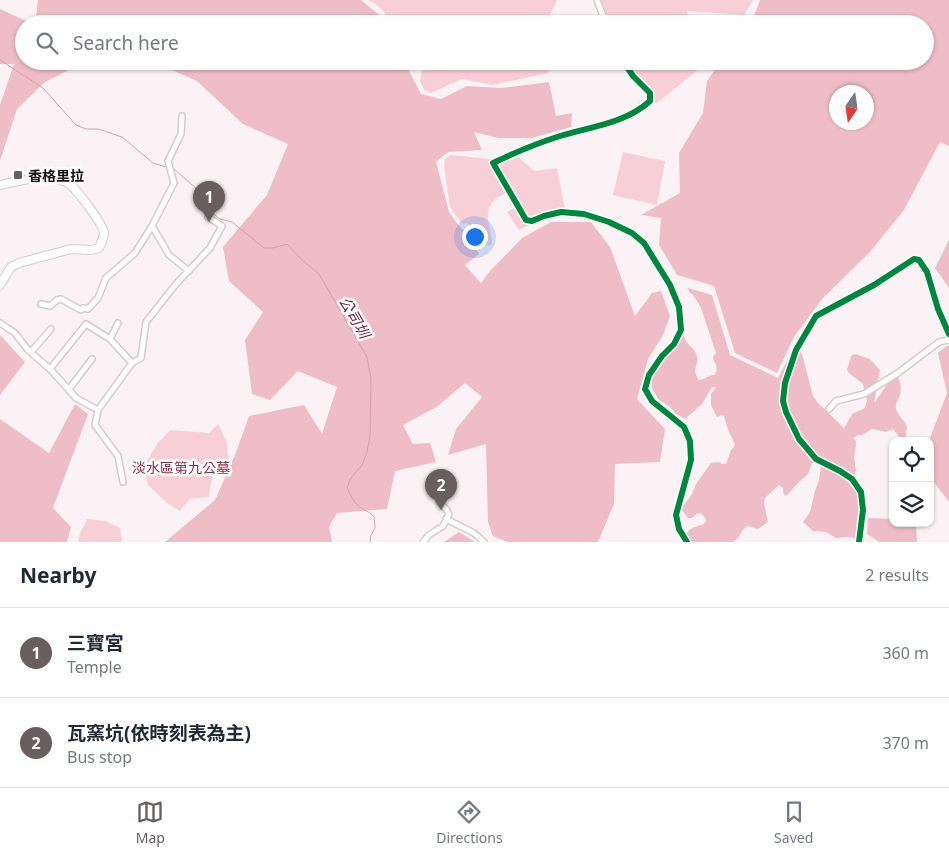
<!DOCTYPE html>
<html lang="en">
<head>
<meta charset="utf-8">
<style>
	:root { --surface:#fff; --page:#f2f2f3; --text:#1f2937; --muted:#747a83; --line:#e0e1e3; --accent:#685d5f }
	body { margin:0; font-family:"Noto Sans","Noto Sans TC",sans-serif; background:var(--page); color:var(--text) }
	.controls { position:absolute; right:15px; bottom:15px; display:grid; overflow:hidden; border-radius:10px; box-shadow:0 1px 4px #0004 }
	.controls button { width:45px; height:45px; display:grid; place-items:center; padding:0; border:0; border-bottom:1px solid var(--line); background:var(--surface); color:var(--text); font:25px sans-serif }
	.compass { position:absolute; left:829px; top:85px; width:45px; height:45px; border-radius:50%; background:var(--surface); box-shadow:0 1px 4px #0004; rotate:193deg }
	.you { position:absolute; left:474px; top:236px; width:18px; height:18px; margin:-12px; border:4px solid #fff; border-radius:50%; background:#1a73e8; box-shadow:0 0 0 8px #1a73e833 }
	.badge { display:grid; place-items:center; width:32px; height:32px; border-radius:50%; background:var(--accent); color:#fff; font-size:16px; font-weight:700 }
	.pin { position:absolute; translate:-50% -41px; filter:drop-shadow(0 1px 2px #0008) }
	.pin::after { content:''; position:absolute; top:26px; width:18px; height:15px; background:inherit; clip-path:polygon(0 0,100% 0,50% 100%) }
	.list { margin:0; padding:0; list-style:none }
	h2 { display:flex; justify-content:space-between; align-items:center; height:65px; margin:0; padding:0 20px; font-size:21px }
	h2 small { font-size:16px; font-weight:400; color:var(--muted) }
	.list li { display:grid; grid-template-columns:32px 1fr auto; gap:15px; align-items:center; box-sizing:border-box; height:90px; padding:0 20px; border-top:1px solid var(--line) }
	.list b { display:block; font-size:19px; white-space:nowrap }
	.list p { margin:0; font-size:16px; white-space:nowrap; color:var(--muted) }
	.list em { font-size:16px; font-style:normal; color:var(--muted) }
	.icon { flex:none; width:28px; height:28px; fill:none; stroke:currentColor; stroke-width:2; stroke-linecap:round; stroke-linejoin:round }
	.map { position:relative; flex:none; width:949px; height:542px; overflow:hidden }
	.search { position:absolute; background:var(--surface); box-shadow:0 1px 4px #0004; left:15px; right:15px; top:15px; height:55px; display:flex; align-items:center; gap:12px; box-sizing:border-box; padding:0 18px; border-radius:28px; color:var(--muted); font-size:19px }
	.sheet { height:245px; background:var(--surface) }
	nav { display:flex; justify-content:space-around; align-items:center; box-sizing:border-box; height:70px; border-top:1px solid var(--line); background:var(--surface); font-size:14px; color:var(--muted) }
	nav a { display:grid; justify-items:center; gap:2px }
	nav .on { color:var(--accent) }
	.map>svg:first-child { display:block }
</style>
</head>
<body>
<div class="map">
<svg width="949" height="542" viewBox="0 0 949 542">
	<rect width="100%" height="100%" fill="#faf2f4"/>
	<path fill="#f9cfd7" d="M368,0H557L546,24H389C385,10 381,7 368,0Z
		M599,0H753L744,15L687,11L690,24H608Z
		M420,61H547L549,73L492,85L462,79L431,93L424,90L420,81L423,65Z
		M625,61H700V68L657,103H650L651,95Z
		M623,152L665,161L657,205L613,195Z
		M515,154L534,171L557,168L565,209L527,220L495,163Z
		M451,155L490,159L506,193C502,195 496,198 493,202C482,212 492,231 492,244C479,253 472,232 468,223L462,224L450,207L444,166L445,159Z
		M516,207L525,222L531,224L519,230L507,212Z
		M218,424L227,443L228,458L212,477L209,497L190,499L180,511L167,503L148,485L144,466L157,444L170,430L209,433Z
		M87,519L106,521L120,528L122,542H78L80,533Z"/>
	<path fill="#eebdc7" fill-rule="evenodd" d="M38,0H361L383,18L384,24H35Z
		M760,0H949V146L940,142L904,210L870,252L822,299L794,337L777,373L735,353L714,286L677,275L659,245L661,218L641,215L680,193L679,153L703,113L707,81L721,61H925V24H751ZM836,92H866V122H836Z
		M0,9L33,24H24V61H101L81,64L45,82L17,109L0,161V105L14,64H0Z
		M151,61H404L421,94L441,99L467,86L501,88L549,82L556,116L572,113L571,127L532,138H498L474,132L482,150L448,152L436,162L449,212L459,226L471,236L479,254L465,265L481,283L490,271L522,238L551,222H591L610,247L635,316L652,293L661,291L670,316L663,335L648,359L637,399L665,429L660,462L615,464L614,504L598,542H507L493,536L488,522L486,444L448,455L456,429L482,397L465,383L438,406L403,425L413,444L430,443L436,462L395,471L387,509L337,513L329,527L332,542H165L215,500L235,455L249,416L304,405L322,434L337,387L298,371L270,400L252,394L245,340L263,312L229,281L223,247L267,195L288,144L243,124L197,81Z
		M949,240V288L935,268Z
		M688,288L712,295L730,355L778,378L795,346L802,354L813,396L817,402L844,428L846,425L852,414L865,408L867,401L863,384L849,373L847,370L851,356L855,354L870,359L880,370L874,403C878,399 891,378 892,373L895,372C900,380 903,388 899,398C897,402 895,404 896,409C898,416 904,420 907,426L905,441L901,439L893,429L886,432L872,429L862,435H858L853,438L856,441V445L854,458L856,470L853,481L863,496L858,541L854,538L847,537L836,538L826,532L813,531L803,522L810,512L815,491L819,480L821,466L823,463L819,460L812,463L808,474L799,482L786,496L783,493C784,489 783,487 779,485L765,498L764,503L768,522L758,529L747,526C740,531 742,536 733,542H691L688,539L687,533C691,527 698,526 704,524L706,520L703,515L700,513L697,514L692,518H688L682,510L683,506L692,494L696,484L711,463L719,462L722,464H726L731,450L734,447L735,444L728,430L724,416L721,415L717,417L711,405V394L716,387H712L702,404L685,419L676,414L670,407L658,399L652,388L651,378L674,345L676,334L680,333L683,334C684,337 685,339 687,342C690,347 695,349 697,356C699,365 691,369 699,380C705,379 709,375 714,375C723,364 707,361 716,353L701,308L694,296L689,292Z
		M0,335L25,362L0,395Z
		M948,345L949,346V502L930,477V441H929L947,393L938,353Z
		M75,404L88,414L53,508L71,527L67,542H0V419L49,453Z
		M868,518L893,519V523H916L917,542H879L867,534Z
		M459,532L475,542H444Z"/>
	<g fill="none" stroke-linecap="round" stroke-linejoin="round">
		<path stroke="#dba1ad" stroke-width="1" d="M0,60L43,88L76,125L86,129H98L122,137L153,163L166,167
			M174,169L199,191L211,212L220,219L232,222L264,248H273L287,244L302,260L319,274L367,357L371,379L370,436L367,452L362,465L351,478L347,487C350,495 354,503 361,508C366,511 370,512 374,517L375,528L371,535L370,542"/>
		<g stroke="#d6cbcd" stroke-width="8">
			<path id="street" d="M597,0L606,24
				M623,61L633,76L650,93V101C625,124 588,127 557,137C535,144 514,153 493,163L526,220L532,221L544,216L561,212L584,214L609,222L632,233L644,243L670,285L679,307L681,330L674,344L662,356L649,375L645,389L652,401L684,427L690,441L691,460L676,515L679,529L687,542
				M152,226L174,183L168,161L181,134L182,116
				M41,304L50,306L57,300L61,299L81,310L83,308L88,309L98,298L106,278L135,253L152,226L169,255L189,271
				M0,323L15,333L28,350L50,369L76,398L98,410L95,425L118,456L123,482
				M110,339L118,323
				M31,352L51,329
				M50,369L86,324L110,339L132,363
				M69,389L92,359
				M829,409L836,401L864,394L898,373L939,342L949,340
				M98,410L132,363L141,358L146,322L176,284L210,248L222,226L208,217
				M446,519L474,533L484,542
				M423,542L429,535L443,526L449,514L446,509L439,502
				M859,542L863,510L861,492L852,479L840,471L816,459L799,439L786,412L783,401L785,383L796,350L816,316L874,285L914,259L919,260L927,272L938,309L949,334"/>
		</g>
		<g stroke="#d6cbcd" stroke-width="10">
			<path id="secondary" d="M0,185C18,182 39,174 57,179C60,180 65,181 68,183C76,188 103,224 104,233C104,238 101,243 99,248L91,250L71,249L19,263L11,267L0,285"/>
		</g>
		<use href="#street" stroke="#fefdfd" stroke-width="5"/>
		<use href="#secondary" stroke="#fefdfd" stroke-width="8"/>
		<g stroke="#fff" stroke-width="9">
			<path id="cycleway" d="M623,61L633,76L650,93V101C625,124 588,127 557,137C535,144 514,153 493,163L526,220L532,221L544,216L561,212L584,214L609,222L632,233L644,243L670,285L679,307L681,330L674,344L662,356L649,375L645,389L652,401L684,427L690,441L691,460L676,515L679,529L687,542
				M859,542L863,510L861,492L852,479L840,471L816,459L799,439L786,412L783,401L785,383L796,350L816,316L874,285L914,259L919,260L927,272L938,309L949,334"/>
		</g>
		<use href="#cycleway" stroke="#00873e" stroke-width="6"/>
	</g>
	<rect fill="#685d5f" stroke="#fff" stroke-width="2" x="13" y="170" width="10" height="10" rx="2.5"/>
	<g text-anchor="middle" dominant-baseline="central" stroke-width="5" stroke-linejoin="round" paint-order="stroke">
		<g font-size="14" font-weight="bold" fill="#190d0f" stroke="#fff" text-anchor="start">
			<text x="28" y="175">香格里拉</text>
		</g>
		<g font-size="14" fill="#8c2c48" stroke="#fff">
			<text x="181" y="467">淡水區第九公墓</text>
		</g>
		<g font-size="15" font-style="italic" fill="#781838" stroke="#fff">
			<text transform="translate(355 317) rotate(60)">公司圳</text>
		</g>
	</g>
</svg>
<div class="controls">
<button><svg class="icon" aria-label="locate" viewBox="0 0 24 24"><circle cx="12" cy="12" r="6"/><path d="M12 2v4M12 18v4M2 12h4M18 12h4"/></svg></button>
<button><svg class="icon" aria-label="layers" viewBox="0 0 24 24"><path d="M12 4l9 5-9 5-9-5zM3 14l9 5 9-5"/></svg></button>
</div>
<svg class="compass" viewBox="-18 -18 36 36"><path d="M0-13l5 13h-10z" fill="#e53935"/><path d="M0 13l5-13h-10z" fill="#747a83"/></svg>
<div class="you"></div>
<div class="pin badge" style="left:209px;top:222px">1</div>
<div class="pin badge" style="left:441px;top:510px">2</div>
<div class="search"><svg class="icon" aria-label="search" viewBox="0 0 24 24"><circle cx="10" cy="10" r="6"/><path d="M15 15l6 6"/></svg>Search here</div>
</div>
<section class="sheet">
<h2>Nearby<small>2 results</small></h2>
<ul class="list">
<li><span class="badge">1</span><div><b>三寶宮</b><p>Temple</p></div><em>360 m</em></li>
<li><span class="badge">2</span><div><b>瓦窯坑(依時刻表為主)</b><p>Bus stop</p></div><em>370 m</em></li>
</ul>
</section>
<nav>
<a class="on"><svg class="icon" aria-label="map" viewBox="0 0 24 24"><path d="M3 6l6-2 6 2 6-2v14l-6 2-6-2-6 2zM9 4v14M15 6v14"/></svg>Map</a>
<a><svg class="icon" aria-label="directions" viewBox="0 0 24 24"><path d="M12 3l9 9-9 9-9-9zM9 14v-3h6M13 9l2 2-2 2"/></svg>Directions</a>
<a><svg class="icon" aria-label="saved" viewBox="0 0 24 24"><path d="M7 4h10v16l-5-4-5 4z"/></svg>Saved</a>
</nav>
</body>
</html>
